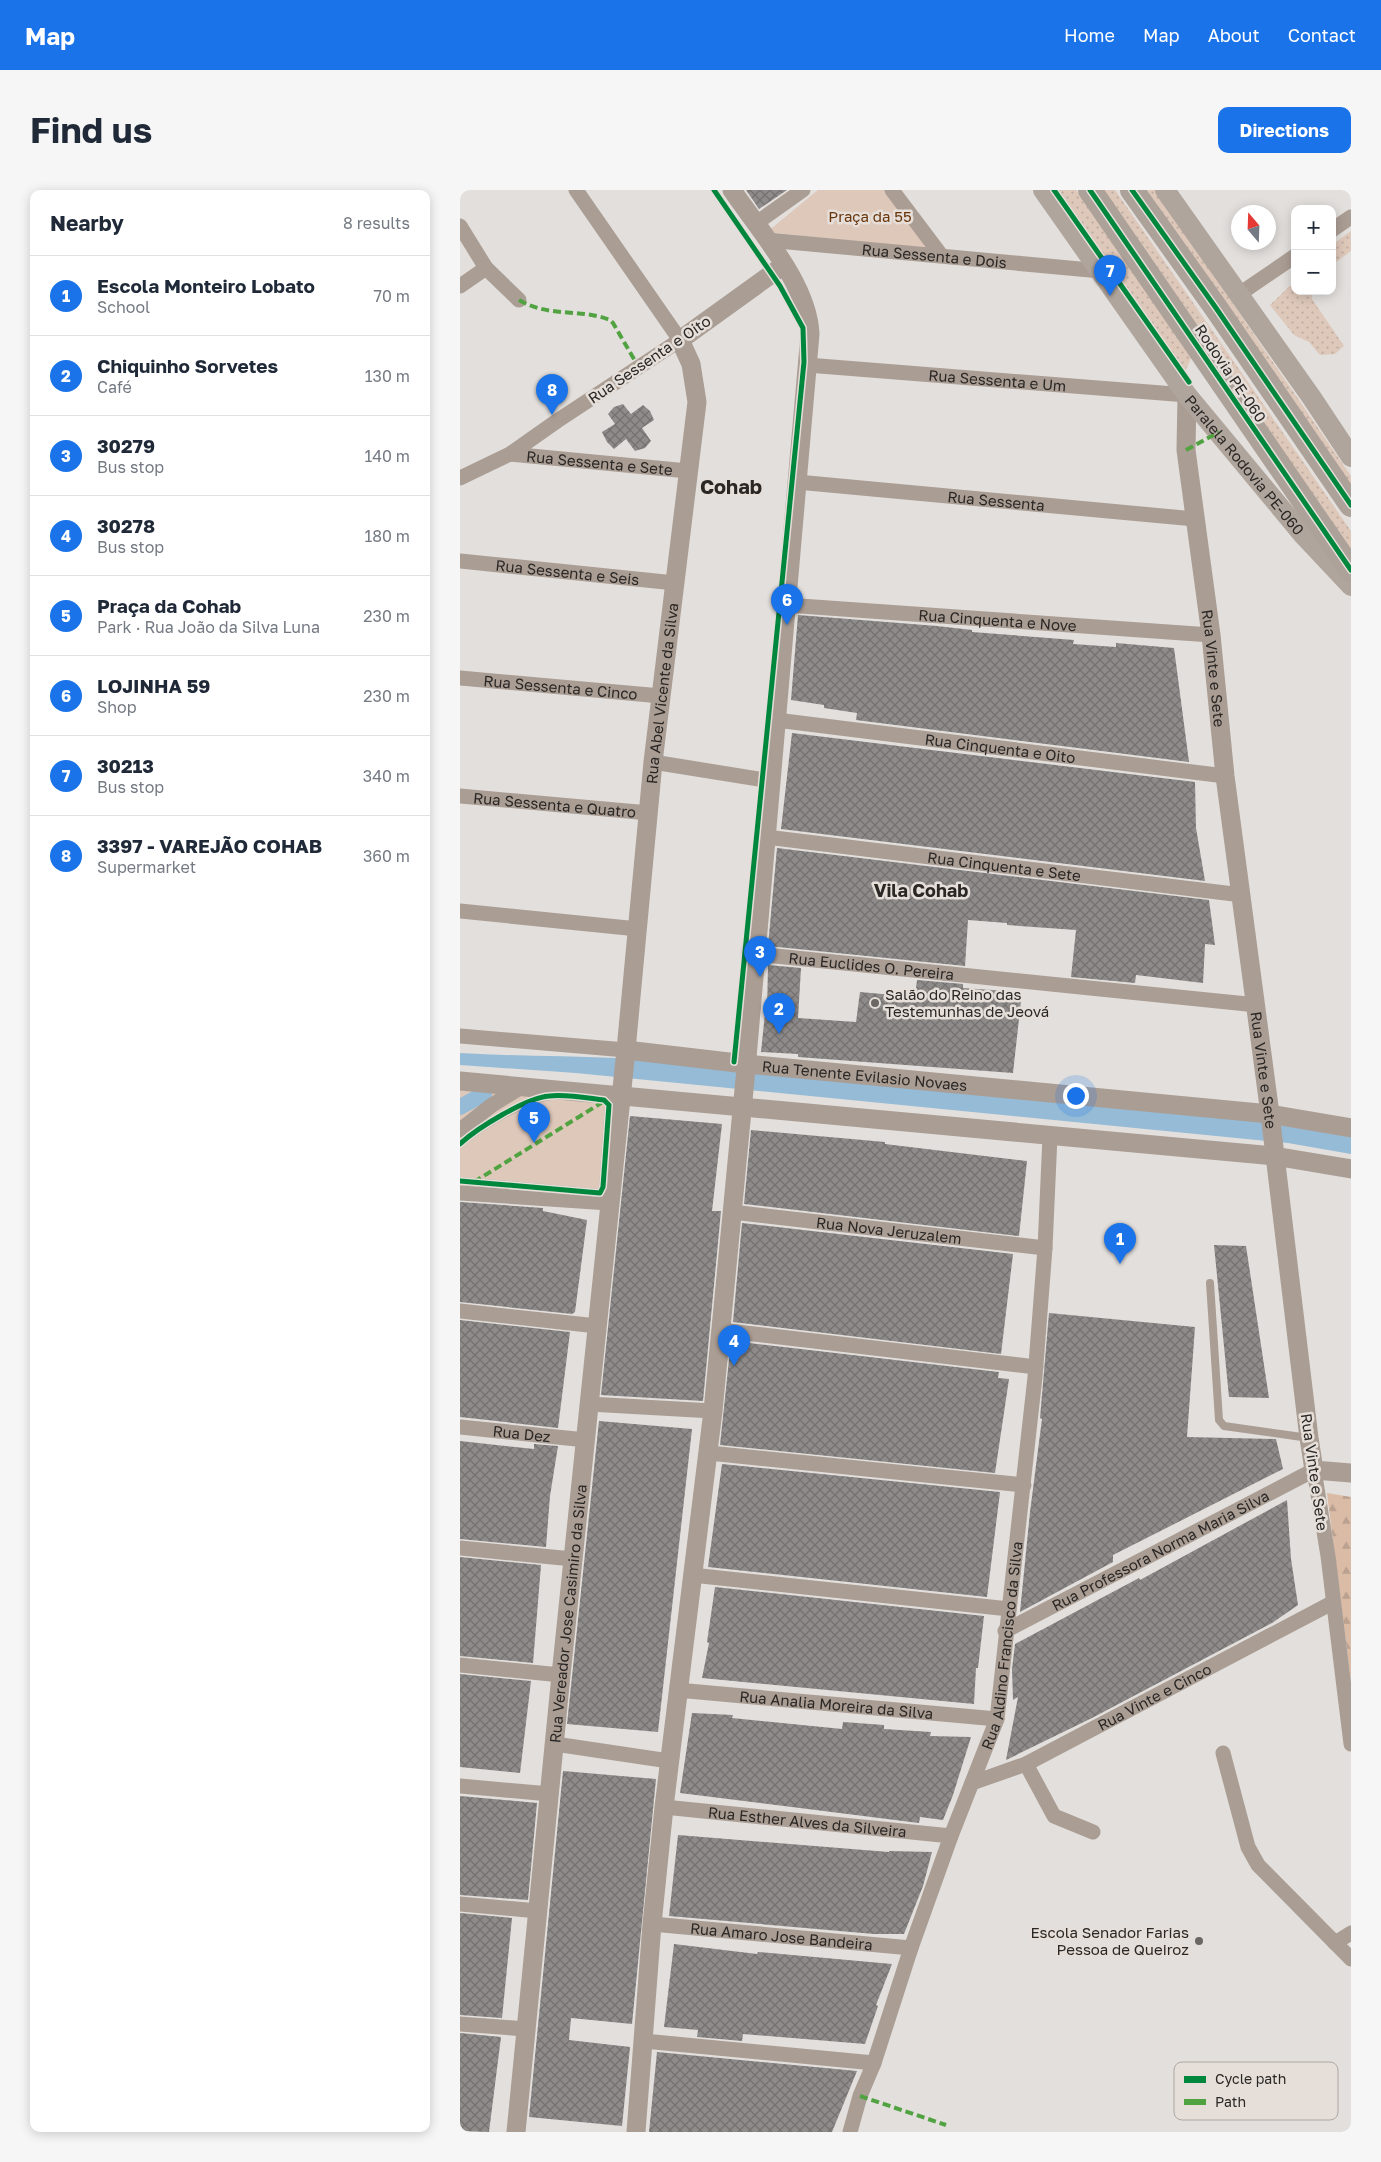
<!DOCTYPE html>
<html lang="en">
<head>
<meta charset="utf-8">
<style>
	:root { --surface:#fff; --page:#f6f6f7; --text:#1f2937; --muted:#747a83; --line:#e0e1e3; --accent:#1a73e8 }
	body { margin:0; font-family:"Golos Text",sans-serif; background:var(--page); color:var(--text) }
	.controls { position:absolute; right:15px; top:15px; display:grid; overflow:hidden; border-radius:10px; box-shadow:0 2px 12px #0003 }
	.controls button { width:45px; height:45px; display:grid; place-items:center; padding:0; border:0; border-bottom:1px solid var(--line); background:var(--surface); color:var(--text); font:25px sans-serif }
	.compass { position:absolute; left:771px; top:15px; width:45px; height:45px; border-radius:50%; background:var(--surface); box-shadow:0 2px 12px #0003; rotate:341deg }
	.you { position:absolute; left:615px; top:905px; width:18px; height:18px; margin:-12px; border:4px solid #fff; border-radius:50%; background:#1a73e8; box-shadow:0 0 0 8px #1a73e833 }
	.badge { display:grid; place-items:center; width:32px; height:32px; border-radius:50%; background:var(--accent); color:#fff; font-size:16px; font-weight:700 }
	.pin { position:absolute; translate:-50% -41px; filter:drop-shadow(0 1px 2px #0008) }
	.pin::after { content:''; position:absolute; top:26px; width:18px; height:15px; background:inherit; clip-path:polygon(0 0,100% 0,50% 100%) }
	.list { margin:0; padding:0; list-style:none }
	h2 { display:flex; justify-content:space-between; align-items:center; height:65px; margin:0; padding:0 20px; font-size:21px }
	h2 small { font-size:16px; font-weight:400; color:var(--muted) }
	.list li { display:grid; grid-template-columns:32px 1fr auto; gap:15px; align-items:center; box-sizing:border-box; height:80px; padding:0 20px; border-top:1px solid var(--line) }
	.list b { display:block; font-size:19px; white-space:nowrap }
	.list p { margin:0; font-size:16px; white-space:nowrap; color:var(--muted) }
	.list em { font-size:16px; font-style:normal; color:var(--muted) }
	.map { position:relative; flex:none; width:891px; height:1942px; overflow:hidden; border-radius:10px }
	header { display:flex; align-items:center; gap:30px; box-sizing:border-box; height:70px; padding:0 25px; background:var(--accent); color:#fff }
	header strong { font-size:24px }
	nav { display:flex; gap:28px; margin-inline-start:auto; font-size:18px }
	.intro { display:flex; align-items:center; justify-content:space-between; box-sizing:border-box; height:120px; padding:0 30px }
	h1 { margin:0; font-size:35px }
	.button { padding:12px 22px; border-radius:10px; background:var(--accent); color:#fff; font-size:18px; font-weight:700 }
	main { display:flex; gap:30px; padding:0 30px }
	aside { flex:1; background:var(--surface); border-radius:10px; box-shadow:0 2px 12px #0003 }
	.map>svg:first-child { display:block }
</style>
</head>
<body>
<header>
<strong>Map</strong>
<nav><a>Home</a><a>Map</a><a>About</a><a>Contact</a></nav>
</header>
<div class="intro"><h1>Find us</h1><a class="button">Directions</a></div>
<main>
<aside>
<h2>Nearby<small>8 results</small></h2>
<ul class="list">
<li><span class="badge">1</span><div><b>Escola Monteiro Lobato</b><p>School</p></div><em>70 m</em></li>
<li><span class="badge">2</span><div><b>Chiquinho Sorvetes</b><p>Café</p></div><em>130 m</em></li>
<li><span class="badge">3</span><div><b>30279</b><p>Bus stop</p></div><em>140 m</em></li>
<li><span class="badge">4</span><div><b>30278</b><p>Bus stop</p></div><em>180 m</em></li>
<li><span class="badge">5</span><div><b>Praça da Cohab</b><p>Park · Rua João da Silva Luna</p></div><em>230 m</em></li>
<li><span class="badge">6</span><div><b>LOJINHA 59</b><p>Shop</p></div><em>230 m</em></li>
<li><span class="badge">7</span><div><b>30213</b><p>Bus stop</p></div><em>340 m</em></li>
<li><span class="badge">8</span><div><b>3397 - VAREJÃO COHAB</b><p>Supermarket</p></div><em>360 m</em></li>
</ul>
</aside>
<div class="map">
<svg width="891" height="1942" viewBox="0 0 891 1942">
	<defs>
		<pattern id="grass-dots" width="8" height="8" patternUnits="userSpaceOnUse" patternTransform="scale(1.25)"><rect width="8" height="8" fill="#dec8ba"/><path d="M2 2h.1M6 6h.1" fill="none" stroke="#bfaca0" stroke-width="1.8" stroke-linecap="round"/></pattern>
		<pattern id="forest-firs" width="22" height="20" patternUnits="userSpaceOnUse" patternTransform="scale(1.25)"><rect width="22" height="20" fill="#dabba6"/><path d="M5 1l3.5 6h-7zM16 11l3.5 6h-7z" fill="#bba18f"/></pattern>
		<pattern id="building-cross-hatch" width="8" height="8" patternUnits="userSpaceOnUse" patternTransform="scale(1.25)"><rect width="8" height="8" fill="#8e8b8a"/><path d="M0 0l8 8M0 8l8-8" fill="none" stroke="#747271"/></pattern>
	</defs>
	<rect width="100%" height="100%" fill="#e2dfdc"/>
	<path fill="url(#grass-dots)" d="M598,0H616L732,166L723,187L667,109Z
		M637,0H655L891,341V362Z
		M677,0H695L891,286V308Z
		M891,41V61L872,75V55Z
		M835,91V101H852V109L884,156L875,164L860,165L849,152L834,145L810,115Z"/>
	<path fill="url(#forest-firs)" d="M867,1303L891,1307V1491Z"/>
	<path fill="#dec8ba" d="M358,0H426L471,59L307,42Z
		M0,896L150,905L146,1004L0,998Z"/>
	<path fill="#95bbd6" d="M0,863C52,866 103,866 155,868L797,931L891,947V964L828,953L116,883L0,875Z"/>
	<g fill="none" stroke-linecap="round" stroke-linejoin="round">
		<path stroke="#95bbd6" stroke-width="16" d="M0,917L24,904"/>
	</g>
	<path fill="url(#building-cross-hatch)" d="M286,0H327L299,19Z
		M163,214L171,224L183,215L190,221L194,230L182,238L191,251L185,258L175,261L166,249L154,259L147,252L142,242L155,234L148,224L154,217Z
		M338,425L477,436L512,440V442L614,450L613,454L656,457V453L714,458L729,572L396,530L397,523L364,518V515L331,510Z
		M332,543L735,592L736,638L745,691L321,639Z
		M317,658L749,710L755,755L745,754L743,793L676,785L675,793L611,787L616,740L547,735V733L508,730L505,776L308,756Z
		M308,775L341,778L338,828L396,832L400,802L455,807L457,790L503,794V798L562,802L553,883L338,867V864L301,862L305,823H307Z
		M170,926L262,934L252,1021H261L243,1211L141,1205Z
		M291,940L425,952V954L567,971L559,1046L284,1014Z
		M0,1012L83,1018V1021L127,1030L115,1122L112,1124L0,1112Z
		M282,1033L553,1064L541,1164L273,1132Z
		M754,1055L786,1056L809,1208L769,1207Z
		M589,1123L735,1137L727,1247L816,1249L823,1279L653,1365V1372L560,1422L570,1322L582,1229L580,1228Z
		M0,1130L110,1142L98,1238L0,1227Z
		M271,1151L539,1182L538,1188L549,1189L535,1283L260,1255Z
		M139,1231L232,1239L198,1542L107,1534Z
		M0,1251L74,1259V1254L98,1256L90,1306L86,1357L0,1349Z
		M262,1274L540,1302L527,1407L248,1377Z
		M827,1310L831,1369L838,1415L812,1433L632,1528L546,1570L558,1507L553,1510L552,1479L555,1454L679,1388L680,1390Z
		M0,1367L81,1375L73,1473L0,1466Z
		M255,1397L524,1426L518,1478H516L514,1514L242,1488L249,1453L247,1452Z
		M0,1484L71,1491L60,1583L0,1577Z
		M232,1523L273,1525L272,1528L382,1539L383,1532L424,1535V1539L471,1542L470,1546L511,1547L493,1605L483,1630L460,1627L459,1633L220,1603Z
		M103,1581L196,1589L172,1834L111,1828L109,1850L170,1857L162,1936L69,1927Z
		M0,1606L77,1613L68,1710L0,1705Z
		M218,1645L429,1662V1661L472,1662L463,1696L444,1744H414L209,1726Z
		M0,1723L52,1728L42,1828L0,1825Z
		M214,1754L297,1764L298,1762L432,1774L416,1815L418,1816L405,1854L283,1844L282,1851L237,1847L238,1840L204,1837Z
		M0,1843L41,1847L29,1942L0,1941Z
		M197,1862L397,1881L372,1942H189Z"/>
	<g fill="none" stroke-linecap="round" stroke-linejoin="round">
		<path stroke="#aa9d94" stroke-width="8" d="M0,954C19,937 64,910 90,906
			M0,991L140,1003L143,997L149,915L146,910H141
			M750,1093L759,1230L764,1236L849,1248"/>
		<g stroke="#aa9d94" stroke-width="15">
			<path d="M432,0L481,65"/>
			<path d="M295,34L343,0"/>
			<path d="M0,36L26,78L59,110"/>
			<path d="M872,40L891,27"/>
			<path id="s1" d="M307,50L641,81"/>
			<path d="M0,96L26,78"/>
			<path d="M778,105L835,66"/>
			<path id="s2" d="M347,175L727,205"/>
			<path id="s3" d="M50,264L228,281"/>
			<path d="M0,288L50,264L97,231L220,150L116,0"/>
			<path id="s4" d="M337,292L735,329"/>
			<path id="s5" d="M0,371L215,393"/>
			<path id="s6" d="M326,415L751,445"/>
			<path id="s7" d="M0,488L201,506"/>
			<path id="s8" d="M316,530L765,586"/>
			<path d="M193,572L311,591"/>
			<path id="s9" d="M0,606L189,623"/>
			<path id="s10" d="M306,647L782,705"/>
			<path d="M0,721L178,739"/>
			<path id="s11" d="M296,764L797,815"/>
			<path d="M0,846L166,860"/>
			<path d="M0,940L32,915L63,896"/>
			<path d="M0,1003L149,1013"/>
			<path id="s12" d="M272,1022L585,1058"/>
			<path d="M0,1121L137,1136"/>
			<path d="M260,1140L576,1177"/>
			<path d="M129,1214L253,1221"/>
			<path id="s13" d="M0,1237L126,1250"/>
			<path d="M249,1263L564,1295"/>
			<path d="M0,1358L113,1369"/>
			<path d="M232,1385L549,1419"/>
			<path id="s14" d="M545,1441L854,1280L868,1366L891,1554"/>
			<path d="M0,1475L101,1485"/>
			<path id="s15" d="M217,1500L537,1529"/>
			<path d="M95,1554L209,1571"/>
			<path d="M763,1563L788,1657L798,1675L891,1769"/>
			<path d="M566,1574L594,1626L633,1642"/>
			<path id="s16" d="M512,1593L566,1574L872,1413"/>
			<path d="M0,1596L90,1604"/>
			<path id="s17" d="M204,1617L491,1646"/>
			<path d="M0,1714L78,1721"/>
			<path id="s18" d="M192,1734L451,1758"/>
			<path d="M875,1753L891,1743"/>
			<path d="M0,1834L66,1839"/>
			<path d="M184,1851L414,1873"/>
			<path id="s19" d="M390,1942L400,1906L414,1873L451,1758L491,1646L537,1529L575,1187L585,1058L590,946"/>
		</g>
		<g stroke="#aa9d94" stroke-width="19">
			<path id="s20" d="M727,205L726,260L751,445L765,586L810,924L849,1248L854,1280L891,1283"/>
			<path id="s21" d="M166,860L286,874L810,924L891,938"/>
			<path d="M0,891L814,966L891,979"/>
			<path id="s22" d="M56,1942L101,1485L166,860L193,572L237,212L231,174L220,150L324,75"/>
			<path d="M176,1942L192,1734L204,1617L253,1221L286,879L350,144C348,94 299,40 272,0"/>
		</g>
		<g stroke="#b0a59c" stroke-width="20">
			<path id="s23" d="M583,0L727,205L844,346L891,396"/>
			<path d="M705,0L852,208L891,267"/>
		</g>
		<path stroke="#aca29a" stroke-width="24" d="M630,0L891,380
			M672,0L756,118L891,315"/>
		<path stroke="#51a342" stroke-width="4" stroke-dasharray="8 4" stroke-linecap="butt" d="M59,110C90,128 120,118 150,130L153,133L178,176
			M726,260L759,242
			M14,992L146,910
			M400,1906L486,1935"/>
		<g stroke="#e5ded9" stroke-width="8">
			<path id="cycleway" d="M254,0L320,96L343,138L344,172L274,872
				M594,0L729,192
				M630,0L891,380
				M672,0L756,118L891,315
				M0,954C17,938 66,908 89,906C107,904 127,908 144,910L149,915L143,997L140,1003L0,991"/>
		</g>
		<use href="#cycleway" stroke="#00873e" stroke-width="5"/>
	</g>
	<g fill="#6a6765" stroke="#e5ded9" stroke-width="2">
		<circle cx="415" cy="813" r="5"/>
		<circle cx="739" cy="1751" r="5"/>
	</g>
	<g text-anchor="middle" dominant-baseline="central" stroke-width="5" stroke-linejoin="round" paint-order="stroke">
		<g font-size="15" fill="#69360b" stroke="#e5ded9">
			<text x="410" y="26">Praça da 55</text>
		</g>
		<g font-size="15" fill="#2a2725" stroke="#e5ded9">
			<text stroke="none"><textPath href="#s1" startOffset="168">Rua Sessenta e Dois</textPath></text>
			<text transform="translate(189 169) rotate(-34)">Rua Sessenta e Oito</text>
			<text transform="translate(771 183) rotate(56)">Rodovia PE-060</text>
			<text stroke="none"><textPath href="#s2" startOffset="191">Rua Sessenta e Um</textPath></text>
			<text stroke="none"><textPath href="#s3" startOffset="90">Rua Sessenta e Sete</textPath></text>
			<text stroke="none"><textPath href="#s23" startOffset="341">Paralela Rodovia PE-060</textPath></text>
			<text stroke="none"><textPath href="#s4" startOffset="200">Rua Sessenta</textPath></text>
			<text stroke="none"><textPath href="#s5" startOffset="108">Rua Sessenta e Seis</textPath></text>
			<text stroke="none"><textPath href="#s6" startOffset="212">Rua Cinquenta e Nove</textPath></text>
			<text stroke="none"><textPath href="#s20" startOffset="275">Rua Vinte e Sete</textPath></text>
			<text stroke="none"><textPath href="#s7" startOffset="101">Rua Sessenta e Cinco</textPath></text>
			<text stroke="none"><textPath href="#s22" startOffset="1446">Rua Abel Vicente da Silva</textPath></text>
			<text stroke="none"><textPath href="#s8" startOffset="226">Rua Cinquenta e Oito</textPath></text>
			<text stroke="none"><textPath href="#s9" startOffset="95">Rua Sessenta e Quatro</textPath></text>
			<text stroke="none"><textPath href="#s10" startOffset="240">Rua Cinquenta e Sete</textPath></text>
			<text stroke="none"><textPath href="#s11" startOffset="116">Rua Euclides O. Pereira</textPath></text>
			<text stroke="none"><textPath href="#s20" startOffset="680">Rua Vinte e Sete</textPath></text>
			<text stroke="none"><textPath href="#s21" startOffset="240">Rua Tenente Evilasio Novaes</textPath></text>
			<text stroke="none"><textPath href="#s12" startOffset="158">Rua Nova Jeruzalem</textPath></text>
			<text stroke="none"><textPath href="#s13" startOffset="62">Rua Dez</textPath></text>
			<text transform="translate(855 1282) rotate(82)">Rua Vinte e Sete</text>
			<text stroke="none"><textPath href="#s14" startOffset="175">Rua Professora Norma Maria Silva</textPath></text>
			<text stroke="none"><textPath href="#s22" startOffset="521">Rua Vereador Jose Casimiro da Silva</textPath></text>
			<text stroke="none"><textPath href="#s19" startOffset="512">Rua Aldino Francisco da Silva</textPath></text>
			<text stroke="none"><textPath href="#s16" startOffset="202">Rua Vinte e Cinco</textPath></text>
			<text stroke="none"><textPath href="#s15" startOffset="160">Rua Analia Moreira da Silva</textPath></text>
			<text stroke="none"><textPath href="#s17" startOffset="144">Rua Esther Alves da Silveira</textPath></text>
			<text stroke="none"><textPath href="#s18" startOffset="130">Rua Amaro Jose Bandeira</textPath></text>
		</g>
		<g font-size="15" fill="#2a2725" stroke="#e5ded9" text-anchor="start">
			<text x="425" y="804">Salão do Reino das<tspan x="425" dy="17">Testemunhas de Jeová</tspan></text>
			<text x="729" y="1742" text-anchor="end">Escola Senador Farias<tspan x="729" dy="17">Pessoa de Queiroz</tspan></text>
		</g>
		<g font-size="18" font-weight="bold" fill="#2a2725" stroke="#e5ded9">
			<text x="461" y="700">Vila Cohab</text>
		</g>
		<g font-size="20" font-weight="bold" fill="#2a2725" stroke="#e5ded9">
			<text x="271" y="296">Cohab</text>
		</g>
	</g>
	<rect x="714" y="1872" width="164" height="58" rx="8" fill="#e5ded9" stroke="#ada7a3" stroke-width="1"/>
	<rect x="724" y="1886" width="22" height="7" fill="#00873e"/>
	<rect x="724" y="1909" width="22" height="6" fill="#51a342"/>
	<g font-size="14" fill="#2a2725">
		<text x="755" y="1894">Cycle path</text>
		<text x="755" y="1917">Path</text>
	</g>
</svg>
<div class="controls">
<button>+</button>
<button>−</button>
</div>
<svg class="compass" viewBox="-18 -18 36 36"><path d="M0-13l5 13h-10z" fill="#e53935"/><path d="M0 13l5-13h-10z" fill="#747a83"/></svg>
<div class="you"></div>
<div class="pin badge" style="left:660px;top:1074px">1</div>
<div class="pin badge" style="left:319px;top:844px">2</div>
<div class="pin badge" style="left:300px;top:787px">3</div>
<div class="pin badge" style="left:274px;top:1176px">4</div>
<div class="pin badge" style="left:74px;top:953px">5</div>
<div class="pin badge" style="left:327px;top:435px">6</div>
<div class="pin badge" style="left:650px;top:106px">7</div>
<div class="pin badge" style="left:92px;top:225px">8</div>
</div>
</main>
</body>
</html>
